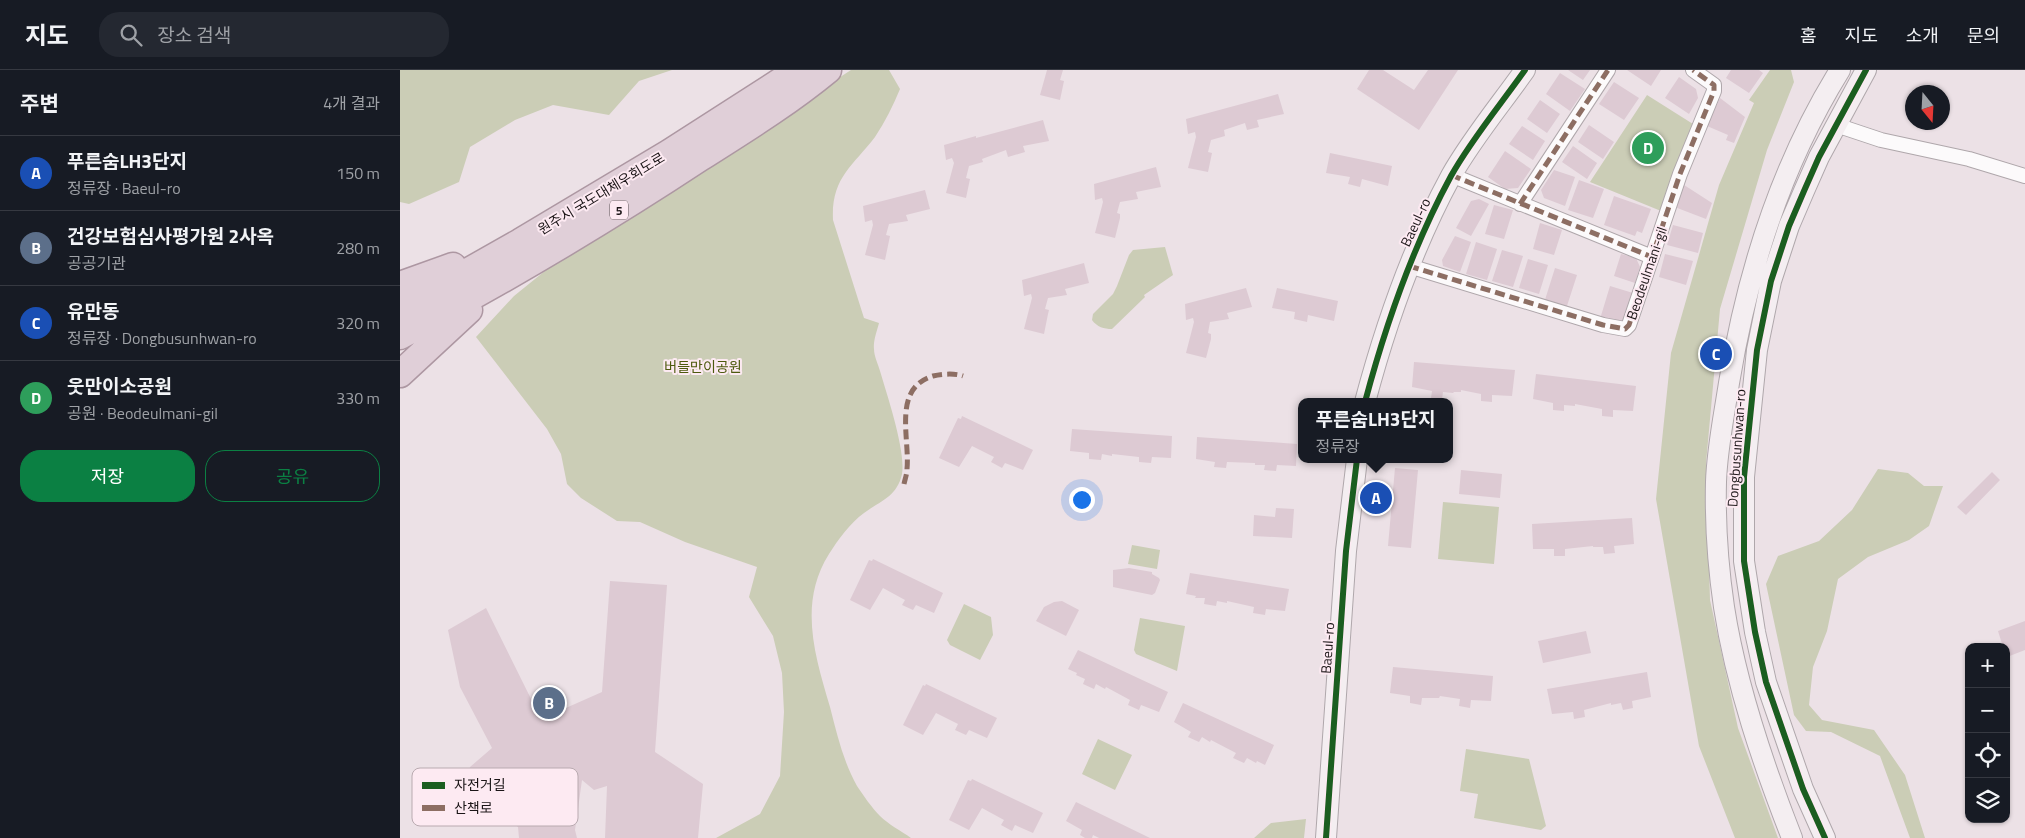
<!DOCTYPE html>
<html lang="ko">
<head>
<meta charset="utf-8">
<style>
	:root { --surface:#171b24; --page:#242831; --text:#f1f3f6; --muted:#9ea1a6; --line:#363941; --accent:#0b8043 }
	body { margin:0; font-family:"Titillium Web","Noto Sans KR",sans-serif; background:var(--page); color:var(--text) }
	.controls { position:absolute; right:15px; bottom:15px; display:grid; overflow:hidden; border-radius:10px; box-shadow:0 1px 4px #0004 }
	.controls button { width:45px; height:45px; display:grid; place-items:center; padding:0; border:0; border-bottom:1px solid var(--line); background:var(--surface); color:var(--text); font:25px sans-serif }
	.compass { position:absolute; left:1505px; top:15px; width:45px; height:45px; border-radius:50%; background:var(--surface); box-shadow:0 1px 4px #0004; rotate:162deg }
	.you { position:absolute; left:681px; top:429px; width:18px; height:18px; margin:-12px; border:4px solid #fff; border-radius:50%; background:#1a73e8; box-shadow:0 0 0 8px #1a73e833 }
	.badge { display:grid; place-items:center; width:32px; height:32px; border-radius:50%; background:var(--accent); color:#fff; font-size:16px; font-weight:700 }
	.pin { position:absolute; translate:-50% -50%; border:2px solid #fff; box-shadow:0 1px 5px #0006 }
	.popup { position:absolute; left:898px; top:328px; width:155px; height:65px; box-sizing:border-box; display:grid; place-content:center; border-radius:10px; background:var(--surface); filter:drop-shadow(0 1px 4px #0005); font-size:16px; white-space:nowrap; color:var(--muted) }
	.popup b { font-size:19px; color:var(--text) }
	.popup::after { content:''; position:absolute; left:50%; top:100%; margin-left:-10px; border:10px solid transparent; border-top-color:var(--surface) }
	.list { margin:0; padding:0; list-style:none }
	h2 { display:flex; justify-content:space-between; align-items:center; height:65px; margin:0; padding:0 20px; font-size:21px }
	h2 small { font-size:16px; font-weight:400; color:var(--muted) }
	.list li { display:grid; grid-template-columns:32px 1fr auto; gap:15px; align-items:center; box-sizing:border-box; height:75px; padding:0 20px; border-top:1px solid var(--line) }
	.list b { display:block; font-size:19px; white-space:nowrap }
	.list p { margin:0; font-size:16px; white-space:nowrap; color:var(--muted) }
	.list em { font-size:16px; font-style:normal; color:var(--muted) }
	.actions { display:flex; gap:10px; padding:15px 20px }
	.actions a { flex:1; padding:11px 0; border:1px solid var(--accent); border-radius:20px; text-align:center; font-size:18px; color:var(--accent) }
	.actions .main { background:var(--accent); color:#fff }
	.icon { flex:none; width:28px; height:28px; fill:none; stroke:currentColor; stroke-width:2; stroke-linecap:round; stroke-linejoin:round }
	.map { position:relative; flex:none; width:1625px; height:768px; overflow:hidden }
	header { display:flex; align-items:center; gap:30px; box-sizing:border-box; height:70px; padding:0 25px; background:var(--surface); border-bottom:1px solid var(--line) }
	header strong { font-size:24px }
	nav { display:flex; gap:28px; margin-inline-start:auto; font-size:18px }
	.search { width:350px; height:45px; background:var(--page); display:flex; align-items:center; gap:12px; box-sizing:border-box; padding:0 18px; border-radius:20px; color:var(--muted); font-size:19px }
	main { display:flex }
	aside { flex:1; background:var(--surface) }
	.map>svg:first-child { display:block }
</style>
</head>
<body>
<header>
<strong>지도</strong>
<div class="search"><svg class="icon" aria-label="search" viewBox="0 0 24 24"><circle cx="10" cy="10" r="6"/><path d="M15 15l6 6"/></svg>장소 검색</div>
<nav><a>홈</a><a>지도</a><a>소개</a><a>문의</a></nav>
</header>
<main>
<aside>
<h2>주변<small>4개 결과</small></h2>
<ul class="list">
<li><span class="badge" style="background:#1a4fb4">A</span><div><b>푸른숨LH3단지</b><p>정류장 · Baeul-ro</p></div><em>150 m</em></li>
<li><span class="badge" style="background:#5c6f8a">B</span><div><b>건강보험심사평가원 2사옥</b><p>공공기관</p></div><em>280 m</em></li>
<li><span class="badge" style="background:#1a4fb4">C</span><div><b>유만동</b><p>정류장 · Dongbusunhwan-ro</p></div><em>320 m</em></li>
<li><span class="badge" style="background:#2e9e5b">D</span><div><b>웃만이소공원</b><p>공원 · Beodeulmani-gil</p></div><em>330 m</em></li>
</ul>
<div class="actions"><a class="main">저장</a><a>공유</a></div>
</aside>
<div class="map">
<svg width="1625" height="768" viewBox="0 0 1625 768">
	<rect width="100%" height="100%" fill="#ece1e6"/>
	<path fill="#cbcdb6" d="M0,0H272L239,11L209,45L153,35L115,50L70,77L59,112L9,134L0,132Z
		M451,0H489L500,19C493,36 485,52 475,67C452,97 431,108 433,150L464,248L479,253C477,261 473,271 474,279C474,286 478,294 480,301C487,325 506,381 502,404C497,427 480,431 464,443C450,453 438,470 429,484C398,533 415,586 430,637C437,664 443,691 457,716C463,725 472,738 480,746C488,754 501,761 511,768H316L360,744L380,706L384,642L382,603L373,566L349,527L357,497L285,472L240,452L217,451L181,428L167,414L161,384L147,359L76,267L114,226L156,192Z
		M1370,0H1391L1394,12L1367,80L1320,239L1306,393L1310,530L1338,658L1378,768H1335L1299,676L1256,429L1271,283L1319,115L1354,33L1349,30Z
		M1247,25L1293,54L1261,141L1190,112Z
		M765,177L773,205L744,225L745,227L712,259C704,259 697,257 692,250L693,244L713,224L717,216L729,185L733,180Z
		M1478,399L1508,403L1524,416H1543L1529,456L1509,470L1468,487L1438,509L1427,561L1413,597L1409,635L1422,650L1474,660L1505,705L1525,768H1510L1480,686L1431,662L1406,661L1394,645L1366,514L1378,486L1419,471L1452,440Z
		M1043,432L1099,437L1094,494L1038,489Z
		M732,475L760,480L757,499L728,494Z
		M564,534L591,547L593,565L580,590L550,575L547,570Z
		M740,548L785,556L777,601L736,584L734,580Z
		M698,669L732,685L715,720L682,704Z
		M1066,679L1129,689L1146,756L1141,760L1074,748L1078,724L1060,721Z
		M906,749L904,768H854L871,753Z"/>
	<path fill="#ddcad3" d="M647,0H663L660,10L664,11L660,30L640,25Z
		M969,0H983L1014,20L1028,0H1058L1019,60L957,19Z
		M1168,0H1190L1183,10Z
		M1227,0H1261L1251,16Z
		M1331,0H1359L1363,3L1349,23L1326,8Z
		M1160,3L1185,19L1170,41L1146,24Z
		M1279,7L1296,19L1298,28L1289,44L1265,28Z
		M1214,12L1239,28L1224,50L1199,34Z
		M878,24L884,44L857,50L859,57L847,60L845,53L824,60L825,66L811,70L808,82L812,83L808,102L788,98L796,67L795,62L788,64L786,49Z
		M1320,28L1345,47L1334,73L1326,70L1328,65L1307,56Z
		M1140,30L1160,44L1147,63L1127,49Z
		M643,50L649,71L623,76L625,82L608,87L606,80L582,89L583,92L569,96L566,108L570,109L566,128L546,123L554,93L552,88L546,90L544,75L576,66V68Z
		M1189,55L1214,72L1203,89L1178,72Z
		M1122,56L1145,71L1133,90L1109,74Z
		M1173,76L1197,93L1187,109L1162,92Z
		M1105,81L1131,99L1118,118L1105,119L1088,107Z
		M930,83L992,96L988,116L962,109L960,117L948,114L950,107L926,103Z
		M756,97L761,117L736,122L738,129L720,132L717,143L720,144V148L715,168L695,163L703,132L702,128L695,130L694,114Z
		M1154,100L1175,107L1165,136L1144,128L1141,120Z
		M1179,110L1204,119L1193,148L1168,140Z
		M1281,113L1312,133L1306,149L1272,136Z
		M525,120L530,139L506,145L508,151L489,154L486,165L490,166L485,190L465,185L473,155L472,150L465,152L463,136Z
		M1214,126L1251,139L1242,163L1237,161L1235,166L1204,155Z
		M1079,129L1089,134L1071,166L1056,158L1071,131Z
		M1094,135L1113,140L1104,169L1085,164Z
		M1140,153L1162,160L1154,185L1133,179Z
		M1273,155L1303,163L1298,183L1267,175Z
		M1055,166L1071,172L1060,202L1043,196L1042,190Z
		M1076,172L1097,179L1087,210L1066,204Z
		M1102,180L1123,186L1113,217L1092,211Z
		M1221,184L1236,188L1240,197L1235,213L1214,206Z
		M1265,184L1293,191L1286,215L1259,207Z
		M1128,189L1148,195L1139,224L1119,218Z
		M684,193L689,213L665,219L667,225L648,228L645,239L649,240L648,244L644,264L624,259L632,228L631,224L624,226L622,210Z
		M1155,198L1177,205L1166,239L1144,233Z
		M1210,216L1233,223L1225,250L1217,254L1200,249Z
		M846,218L852,237L827,243L829,249L810,252L808,263L811,264V269L806,288L786,283L794,252L793,248L786,250L785,234Z
		M877,218L938,231L934,251L908,245L907,252L894,249L895,242L872,238Z
		M1014,292L1115,300L1112,326L1092,325V332L1081,331V324L1061,320V322H1054L1053,323L1043,322L1042,329L1031,328L1032,321L1012,317Z
		M1136,304L1236,316L1233,341L1213,340V347L1202,346V339L1175,334V336L1164,335V341L1153,340V333L1133,329Z
		M562,346L633,380L623,400L605,393L602,398L591,392L594,387L572,376L559,397L539,388L558,348L561,349Z
		M672,359L772,366L771,388L752,387L751,393L739,392V387L712,384V386L702,384L701,390L689,389V383L670,381Z
		M797,367L897,374L896,396L877,395L876,401L864,400L865,395H855V393L827,392L826,398L814,397L815,392L796,389Z
		M995,398L1018,400L1011,478L988,476Z
		M1061,400L1102,404L1100,428L1059,424Z
		M1592,402L1600,410L1566,445L1557,437Z
		M876,438L894,439L892,468L853,466L854,445L875,447Z
		M1232,448L1234,474L1214,476L1215,483L1204,484L1203,477H1193V476L1165,479V486H1154V479H1133L1132,454Z
		M473,489L543,523L534,543L516,535L513,540L502,535L505,530L483,518L470,540L450,530L469,490L472,491Z
		M729,498L752,502V504L759,508L760,510L755,523L752,525L713,517V500Z
		M790,503L889,519L885,541L866,539L865,545L853,543L854,537L827,531V533L817,531L816,536L804,534L805,528H795L796,526L786,524Z
		M210,511L267,515L255,682L303,714L298,768H205L207,716L194,720L182,710L175,760L177,768H119L118,757L69,714L67,707L70,697L92,678L60,617L48,560L86,538L141,649L202,622Z
		M662,531L679,540L666,566L636,551L644,537L654,532Z
		M1625,551V580L1607,587L1606,577H1603L1598,561Z
		M1186,561L1191,583L1143,593L1138,571Z
		M678,580L768,622L759,642L741,635L739,640L728,635L730,630L706,617L705,619L696,614L694,619L683,614L685,609L676,605L677,603L668,599Z
		M993,597L1093,606L1091,631L1071,630L1070,638L1059,636L1060,629L1040,626L1039,628H1022L1021,635L1010,633V626L990,623Z
		M1247,602L1251,627L1232,631L1233,638L1223,640L1221,633L1211,635V633L1184,640L1185,647L1174,649L1173,642L1152,644L1147,619Z
		M526,614L597,648L587,668L569,660L566,665L555,660L558,654L536,643L523,665L503,655L523,615L525,616Z
		M783,633L874,675L865,695L857,691L856,693L847,688L844,693L833,688L836,683L811,670L810,672L802,667L799,672L788,667L791,662L774,652Z
		M572,709L643,743L633,763L615,755L612,761L601,755L604,750L582,738L569,760L549,750L568,710L571,711Z
		M676,732L750,768H699L693,765L692,768H685L680,765L682,760L666,751Z"/>
	<g fill="none" stroke-linecap="round" stroke-linejoin="round">
		<g stroke="#afa7ab" stroke-width="16">
			<path id="street" d="M1436,55L1481,70L1569,89L1625,106
				M1051,105L1252,187
				M1120,134L1208,0
				M1009,196L1203,255L1225,259L1229,255L1280,104L1314,21V15L1293,0"/>
		</g>
		<g stroke="#afa7ab" stroke-width="22">
			<path id="secondary" d="M965,332C986,253 1012,178 1051,106C1071,70 1101,34 1125,0
				M926,768L946,481L957,389
				M1392,768C1363,694 1336,615 1324,537C1318,496 1315,453 1316,412C1317,379 1324,346 1329,313C1347,203 1381,95 1440,0
				M1425,768L1403,719L1366,612L1355,562L1344,491V407L1357,280L1371,211L1389,156L1404,121L1419,87L1466,0"/>
		</g>
		<g stroke="#ad97a2" stroke-width="29">
			<path id="highway" d="M0,215L53,196
				M0,240L120,172L269,83L398,0
				M0,266C103,211 203,152 300,88C344,60 388,33 428,0
				M0,304L69,240"/>
		</g>
		<use href="#street" stroke="#fcfafb" stroke-width="14"/>
		<use href="#secondary" stroke="#f4eef1" stroke-width="20"/>
		<use href="#highway" stroke="#e0cfd8" stroke-width="26"/>
		<path stroke="#8d6e63" stroke-width="5" stroke-dasharray="10 5" stroke-linecap="butt" d="M1051,105L1252,187
			M1120,134L1208,0
			M1009,196L1203,255L1225,259L1229,255L1280,104L1314,21V15L1293,0
			M504,414C505,409 507,404 507,399C510,368 492,318 533,306C542,304 554,303 563,306"/>
		<g stroke="#fdeaf2" stroke-width="9">
			<path id="cycleway" d="M965,332C986,253 1012,178 1051,106C1071,70 1101,34 1125,0
				M926,768L946,481L957,389
				M1425,768L1403,719L1366,612L1355,562L1344,491V407L1357,280L1371,211L1389,156L1404,121L1419,87L1466,0"/>
		</g>
		<use href="#cycleway" stroke="#1b5e20" stroke-width="6"/>
	</g>
	<g text-anchor="middle" dominant-baseline="central" stroke-width="4" stroke-linejoin="round" paint-order="stroke">
		<rect fill="#fdeaf2" stroke="#5f5559" stroke-width="1" x="210" y="130.5" width="18" height="19" rx="4"/>
		<g font-size="12" font-weight="bold" fill="#1b1517">
			<text x="219" y="140">5</text>
		</g>
		<g font-size="14" fill="#1b1517" stroke="#fdeaf2">
			<text transform="translate(201 123) rotate(-31)">원주시 국도대체우회도로</text>
			<text transform="translate(1015 152) rotate(-65)">Baeul-ro</text>
			<text transform="translate(1246 203) rotate(-71)">Beodeulmani-gil</text>
			<text transform="translate(1336 378) rotate(-86)">Dongbusunhwan-ro</text>
			<text transform="translate(927 578) rotate(-86)">Baeul-ro</text>
		</g>
		<g font-size="14" fill="#4d5a0e" stroke="#fdeaf2">
			<text x="303" y="296">버들만이공원</text>
		</g>
	</g>
	<rect x="12" y="698" width="166" height="58" rx="8" fill="#fdeaf2" stroke="#b9aab0" stroke-width="1"/>
	<rect x="22" y="712" width="23" height="7" fill="#1b5e20"/>
	<rect x="22" y="735" width="23" height="6" fill="#8d6e63"/>
	<g font-size="14" fill="#1b1517">
		<text x="54" y="720">자전거길</text>
		<text x="54" y="743">산책로</text>
	</g>
</svg>
<div class="controls">
<button>+</button>
<button>−</button>
<button><svg class="icon" aria-label="locate" viewBox="0 0 24 24"><circle cx="12" cy="12" r="6"/><path d="M12 2v4M12 18v4M2 12h4M18 12h4"/></svg></button>
<button><svg class="icon" aria-label="layers" viewBox="0 0 24 24"><path d="M12 4l9 5-9 5-9-5zM3 14l9 5 9-5"/></svg></button>
</div>
<svg class="compass" viewBox="-18 -18 36 36"><path d="M0-13l5 13h-10z" fill="#e53935"/><path d="M0 13l5-13h-10z" fill="#9ea1a6"/></svg>
<div class="you"></div>
<div class="pin badge" style="left:976px;top:428px;background:#1a4fb4">A</div>
<div class="popup"><b>푸른숨LH3단지</b>정류장</div>
<div class="pin badge" style="left:149px;top:633px;background:#5c6f8a">B</div>
<div class="pin badge" style="left:1316px;top:284px;background:#1a4fb4">C</div>
<div class="pin badge" style="left:1248px;top:78px;background:#2e9e5b">D</div>
</div>
</main>
</body>
</html>
